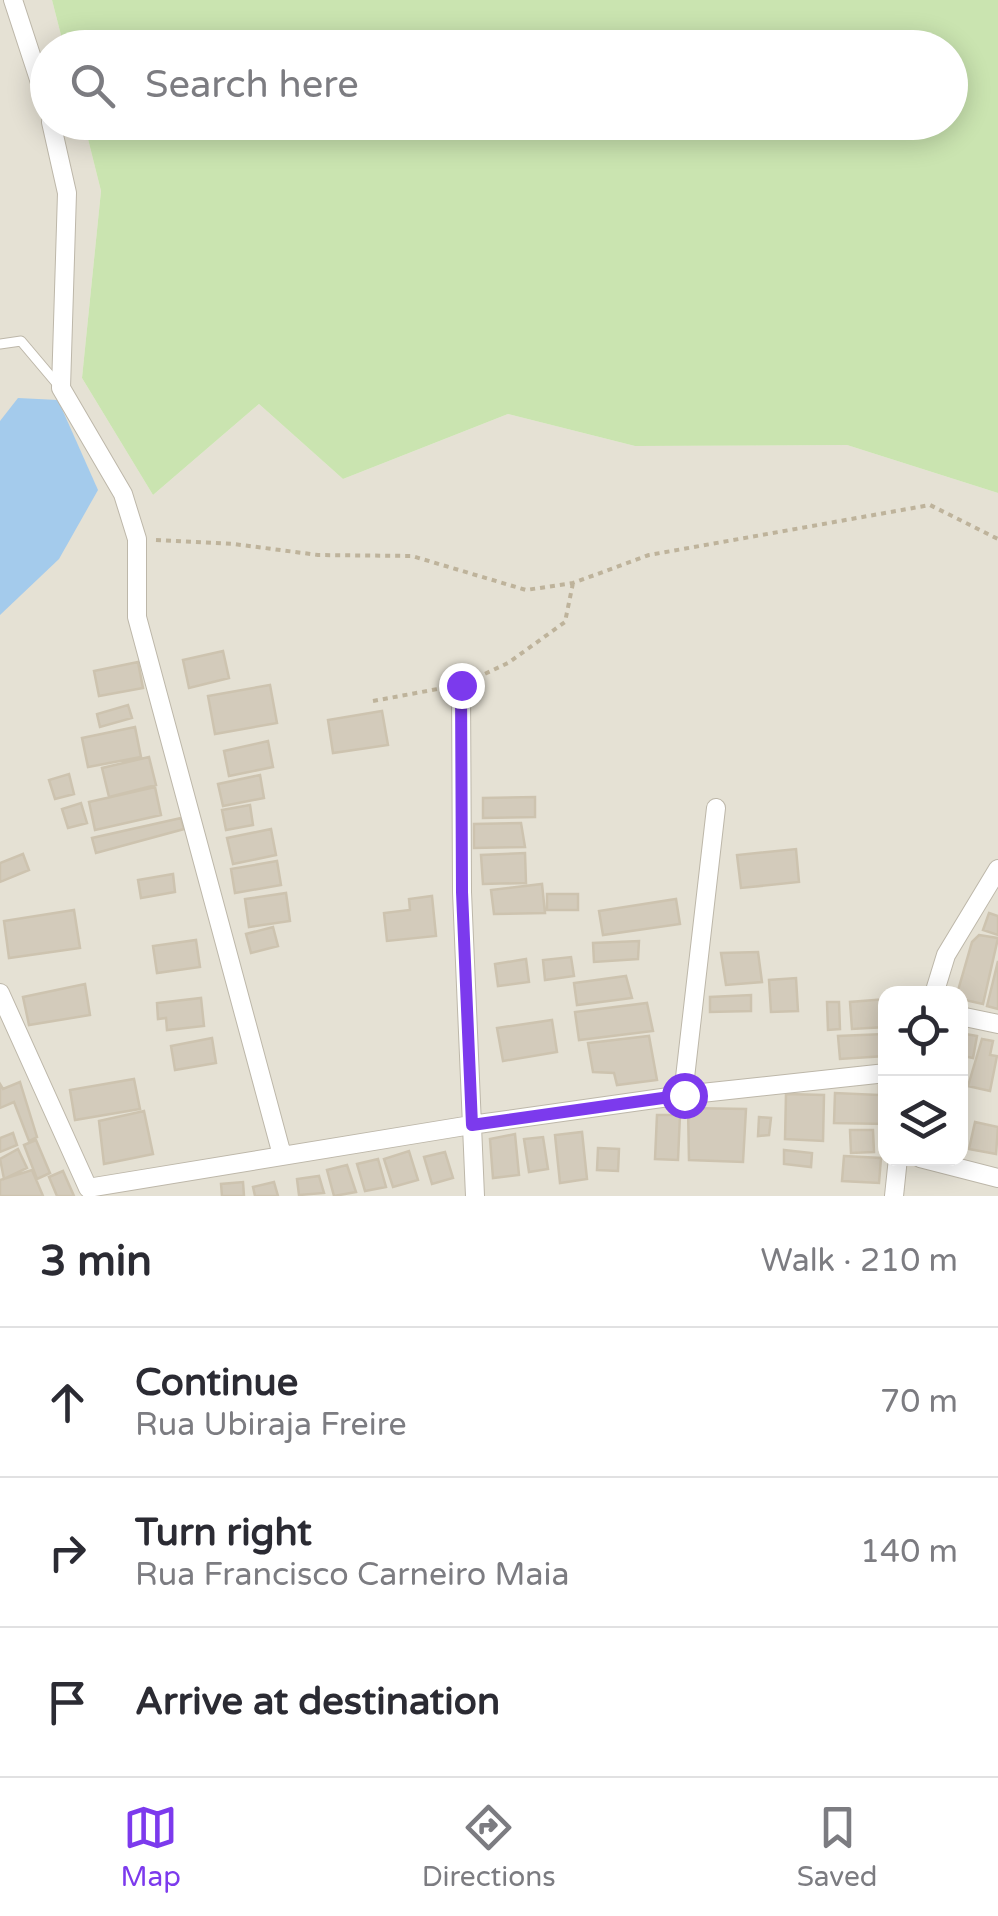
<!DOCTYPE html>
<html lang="en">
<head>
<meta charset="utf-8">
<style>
	:root { --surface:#fff; --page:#f2f2f3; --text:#2b2b33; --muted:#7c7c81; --line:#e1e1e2; --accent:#7c3aed }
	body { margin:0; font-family:"Varela Round",sans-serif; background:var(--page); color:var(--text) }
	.controls { position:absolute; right:30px; bottom:30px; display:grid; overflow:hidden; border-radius:20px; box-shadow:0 5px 25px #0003 }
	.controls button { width:90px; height:90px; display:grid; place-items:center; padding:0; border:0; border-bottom:2px solid var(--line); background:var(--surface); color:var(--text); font:50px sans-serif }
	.stop { position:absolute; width:30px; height:30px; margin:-22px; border:8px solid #7c3aed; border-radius:50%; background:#fff }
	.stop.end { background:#7c3aed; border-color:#fff; box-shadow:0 2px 10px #0008 }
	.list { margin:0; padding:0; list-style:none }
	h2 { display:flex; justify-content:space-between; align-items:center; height:130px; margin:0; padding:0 40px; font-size:42px }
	h2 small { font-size:32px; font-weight:400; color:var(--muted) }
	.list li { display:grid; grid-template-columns:65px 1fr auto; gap:30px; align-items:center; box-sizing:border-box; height:150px; padding:0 40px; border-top:2px solid var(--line) }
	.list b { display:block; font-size:38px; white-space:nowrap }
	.list p { margin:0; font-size:32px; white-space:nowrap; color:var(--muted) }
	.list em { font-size:32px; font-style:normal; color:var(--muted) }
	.icon { flex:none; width:55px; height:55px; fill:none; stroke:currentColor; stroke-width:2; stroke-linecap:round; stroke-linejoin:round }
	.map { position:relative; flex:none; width:998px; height:1196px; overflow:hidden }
	.search { position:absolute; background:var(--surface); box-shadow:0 5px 25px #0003; left:30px; right:30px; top:30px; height:110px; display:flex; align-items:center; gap:25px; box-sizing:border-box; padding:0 35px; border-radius:55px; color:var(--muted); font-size:38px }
	.sheet { height:580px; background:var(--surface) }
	nav { display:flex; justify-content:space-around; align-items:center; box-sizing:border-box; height:140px; border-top:2px solid var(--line); background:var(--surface); font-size:28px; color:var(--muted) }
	nav a { display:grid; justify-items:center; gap:5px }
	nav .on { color:var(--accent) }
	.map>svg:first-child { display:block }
</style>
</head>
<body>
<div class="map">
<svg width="998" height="1196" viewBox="0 0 998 1196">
	<rect width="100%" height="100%" fill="#f2efe5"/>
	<path fill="#e5e1d4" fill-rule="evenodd" d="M0,0H52L64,47L48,48V122L84,123L101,191L82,378L153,495L259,404L343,479L508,414L635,446L847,445L998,493V1196H0ZM886,994H960V1158H886Z"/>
	<path fill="#cae4b0" d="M52,0H998V493L847,445L635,446L508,414L343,479L259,404L153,495L82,378L101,191L84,123L950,122V48L64,47Z"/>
	<path fill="#a4cbec" d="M18,398L58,400L98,490L59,559L0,615V421Z"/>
	<path fill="#d3cbbb" stroke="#cdc3af" stroke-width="2.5" d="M223,651L229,678L189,688L183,660Z
		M138,662L143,688L99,696L94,671Z
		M270,685L277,723L215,734L208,696Z
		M128,705L132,718L100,727L97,714Z
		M382,711L388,745L333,753L328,720Z
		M135,727L141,757L88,767L82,738Z
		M268,741L273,767L229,776L224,751Z
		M149,757L156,785L109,797L102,768Z
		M69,774L74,794L55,799L49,780Z
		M260,775L264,798L223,806L218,784Z
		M155,787L161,815L95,830L89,802Z
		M535,797V817L483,818V798Z
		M81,803L87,823L68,828L62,809Z
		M250,805L253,825L226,830L222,810Z
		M181,818L184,829L96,853L92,838Z
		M521,823L525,847L474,848V824Z
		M271,829L276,855L233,864L227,838Z
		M796,849L799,882L741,888L737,855Z
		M525,853L526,883L483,884L481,855Z
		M23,854L29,870L0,882V863Z
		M277,861L281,885L235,893L231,869Z
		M173,874L175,892L141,898L138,880Z
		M542,884L545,913L494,914L491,890Z
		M286,893L290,921L249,927L245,899Z
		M547,894H578V910H547Z
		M432,896L436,936L387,941L384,913L410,910L409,899Z
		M676,899L680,924L603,935L599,911Z
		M74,910L80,948L9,958L4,921Z
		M989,913L998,916V935L983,930Z
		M273,927L278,946L251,953L246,934Z
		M979,935L998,938L983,1004L960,999L957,994L972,942Z
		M196,940L200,967L157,973L153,946Z
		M639,941L638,959L594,962L593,943Z
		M758,952L762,982L726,985L721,953Z
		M571,957L574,976L545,980L543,960Z
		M526,959L529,982L498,986L495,964Z
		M998,961V1009L987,1006Z
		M626,976L632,998L577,1005L574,983Z
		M796,978L798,1011L771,1012L769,980Z
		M85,984L90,1015L29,1025L23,997Z
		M751,995V1011L710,1012V997Z
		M201,998L204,1026L167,1030L166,1018L158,1019L157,1003Z
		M886,999V1027L852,1029L850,1002Z
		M827,1002H839L840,1029L828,1030Z
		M647,1003L653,1031L579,1040L575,1012Z
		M552,1020L557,1052L503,1061L497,1028Z
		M960,1033L977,1036L973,1058L963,1056L960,1068Z
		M884,1034L885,1056L840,1059L838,1036Z
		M649,1036L657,1080L617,1085L614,1073L593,1072L588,1043Z
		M212,1038L216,1063L175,1070L171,1046Z
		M982,1039L993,1041L990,1055L997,1056L990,1091L968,1086Z
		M134,1079L140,1109L75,1120L70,1090Z
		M20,1082L37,1137L29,1141L14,1102L0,1108V1084L3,1089Z
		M879,1086H886V1124L834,1123L835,1093L879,1095Z
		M786,1094L824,1095L823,1141L785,1139Z
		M688,1108L746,1109L743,1162L689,1160Z
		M144,1111L153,1154L104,1164L99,1121Z
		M657,1115H680L678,1160L655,1159Z
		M759,1117L771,1118L769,1135L758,1136Z
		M975,1122L998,1127L996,1154L969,1149Z
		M850,1130H873L874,1152L851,1153Z
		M582,1132L587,1179L560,1183L555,1135Z
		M13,1133L17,1145L0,1152V1138Z
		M515,1134L519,1175L493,1178L490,1139Z
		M543,1137L548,1169L529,1172L524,1139Z
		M36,1140L50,1173L37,1179L24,1145Z
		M598,1148L619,1149L618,1171L597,1170Z
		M18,1149L27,1168L4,1179L0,1159Z
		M784,1150L812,1153L811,1167L784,1164Z
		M409,1151L418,1180L393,1187L384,1159Z
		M445,1152L453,1178L432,1184L424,1157Z
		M844,1156L881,1158L879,1183L842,1181Z
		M378,1159L386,1187L365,1191L357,1164Z
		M347,1165L356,1192L334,1196L327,1170Z
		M32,1170L43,1196H0V1180Z
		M63,1171L74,1196H57L49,1177Z
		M319,1176L324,1193L299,1195L297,1179Z
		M243,1182L244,1196H222L221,1184Z
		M274,1182L278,1196H255L253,1187Z"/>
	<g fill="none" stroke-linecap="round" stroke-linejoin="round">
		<g stroke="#bdb7a9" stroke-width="11">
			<path id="service" d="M0,344L21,341L59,386"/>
		</g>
		<g stroke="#bdb7a9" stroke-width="20">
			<path id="minor" d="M13,0L48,107
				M51,122L67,193L61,388L123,494L137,539V617L282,1155
				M461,685L462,892L475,1196
				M0,993L88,1188L471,1125L683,1095L886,1073
				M934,994L946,955L998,869
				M960,1016L998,1024
				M683,1095L716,808
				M920,1158L998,1178
				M894,1196L898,1158"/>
		</g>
		<path stroke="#beb39b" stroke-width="4" stroke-dasharray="5 5" stroke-linecap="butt" d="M156,540L234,544L318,555L412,556L526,590L573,583L649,555L930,505L998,539
			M476,678L508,663L565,622L573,583
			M373,701L443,688"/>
		<use href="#service" stroke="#fff" stroke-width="9"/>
		<use href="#minor" stroke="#fff" stroke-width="18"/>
	</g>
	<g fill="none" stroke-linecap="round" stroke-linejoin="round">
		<path stroke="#7c3aed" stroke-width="12" d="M461,685L462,892L472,1125L684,1095"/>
	</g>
</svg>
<div class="controls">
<button><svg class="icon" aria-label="locate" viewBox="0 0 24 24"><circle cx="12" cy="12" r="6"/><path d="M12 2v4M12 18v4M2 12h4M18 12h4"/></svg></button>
<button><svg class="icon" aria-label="layers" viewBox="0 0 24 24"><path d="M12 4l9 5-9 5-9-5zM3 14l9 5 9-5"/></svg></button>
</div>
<div class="stop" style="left:684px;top:1095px"></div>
<div class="stop end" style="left:461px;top:685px"></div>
<div class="search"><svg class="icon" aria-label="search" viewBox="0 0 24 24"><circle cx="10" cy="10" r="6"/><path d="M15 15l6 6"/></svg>Search here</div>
</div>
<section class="sheet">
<h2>3 min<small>Walk · 210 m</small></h2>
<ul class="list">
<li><svg class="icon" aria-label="ahead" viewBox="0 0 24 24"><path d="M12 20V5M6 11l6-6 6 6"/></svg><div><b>Continue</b><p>Rua Ubiraja Freire</p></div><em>70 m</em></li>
<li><svg class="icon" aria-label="right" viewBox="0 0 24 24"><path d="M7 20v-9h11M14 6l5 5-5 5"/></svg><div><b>Turn right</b><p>Rua Francisco Carneiro Maia</p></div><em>140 m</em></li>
<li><svg class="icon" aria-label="arrive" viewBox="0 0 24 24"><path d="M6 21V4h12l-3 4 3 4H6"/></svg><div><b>Arrive at destination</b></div></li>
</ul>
</section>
<nav>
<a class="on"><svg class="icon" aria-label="map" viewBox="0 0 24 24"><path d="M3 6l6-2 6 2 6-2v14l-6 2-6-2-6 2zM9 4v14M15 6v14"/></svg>Map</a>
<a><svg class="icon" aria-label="directions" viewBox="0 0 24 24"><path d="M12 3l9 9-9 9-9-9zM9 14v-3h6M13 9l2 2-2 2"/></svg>Directions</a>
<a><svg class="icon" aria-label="saved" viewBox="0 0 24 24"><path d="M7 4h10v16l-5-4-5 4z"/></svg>Saved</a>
</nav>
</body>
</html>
